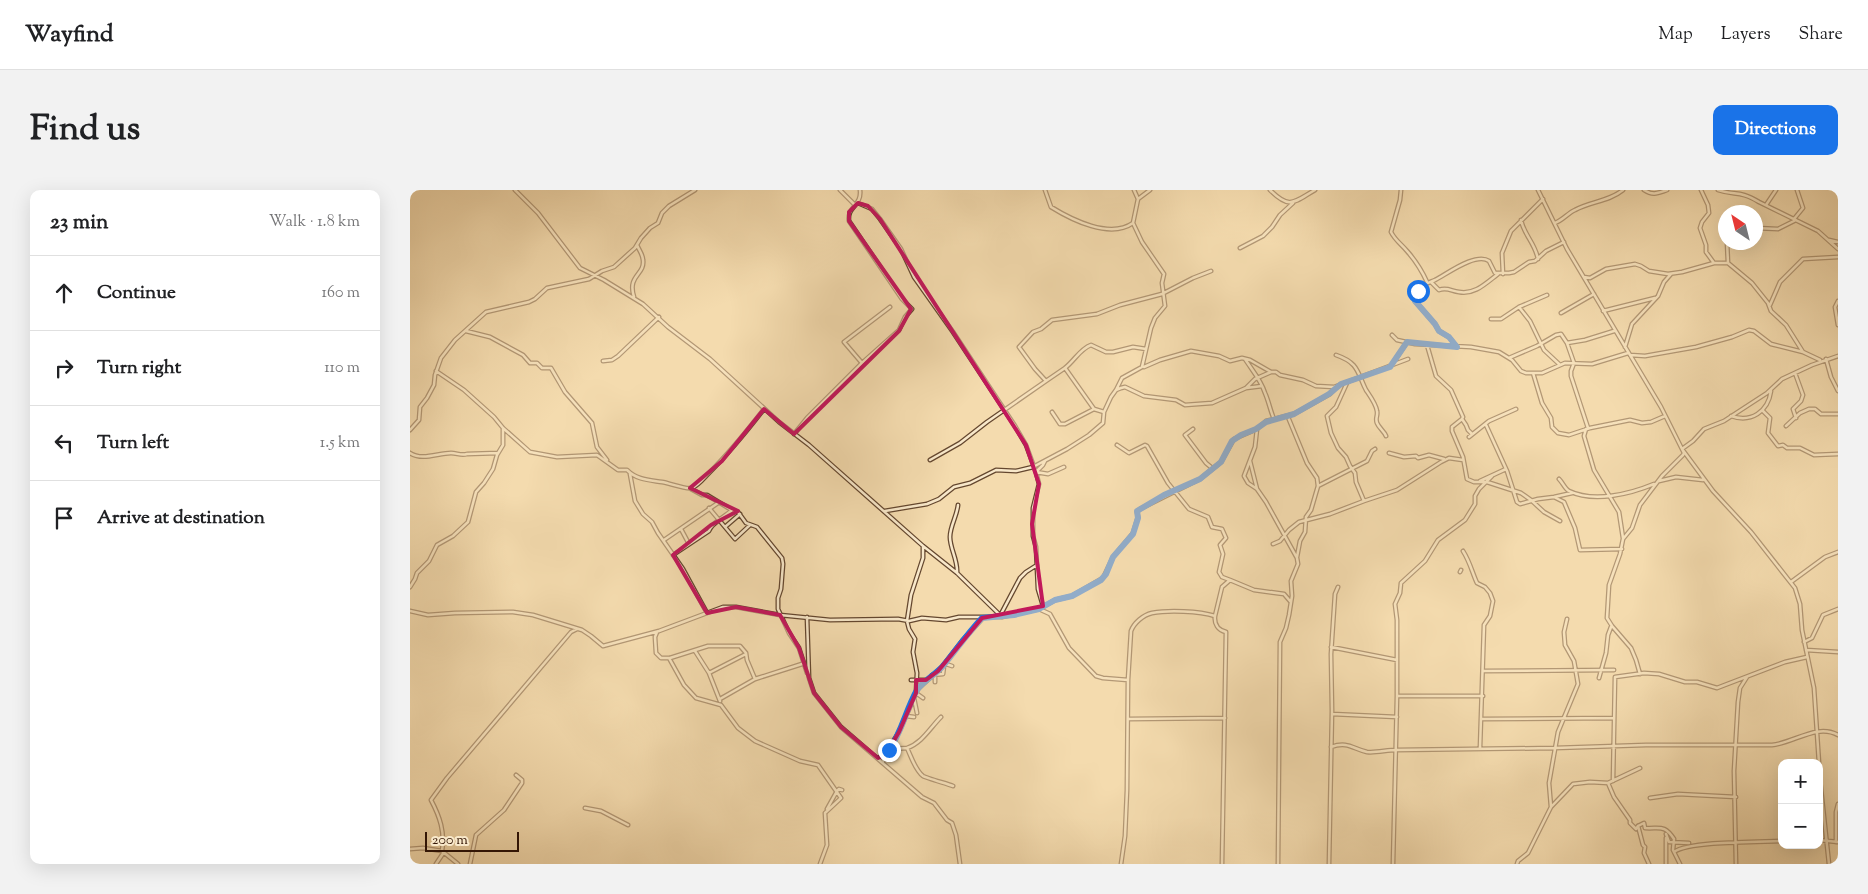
<!DOCTYPE html>
<html lang="en">
<head>
<meta charset="utf-8">
<style>
	:root { --surface:#fff; --page:#f2f2f2; --text:#202124; --muted:#757577; --line:#e0e0e0; --accent:#1a73e8 }
	body { margin:0; font-family:"Sorts Mill Goudy",serif; background:var(--page); color:var(--text) }
	.controls { position:absolute; right:15px; bottom:15px; display:grid; overflow:hidden; border-radius:10px; box-shadow:0 5px 20px #0002 }
	.controls button { width:45px; height:45px; display:grid; place-items:center; padding:0; border:0; border-bottom:1px solid var(--line); background:var(--surface); color:var(--text); font:25px sans-serif }
	.compass { position:absolute; left:1308px; top:15px; width:45px; height:45px; border-radius:50%; background:var(--surface); box-shadow:0 5px 20px #0002; rotate:325deg }
	.scale { position:absolute; left:15px; bottom:12px; width:94px; box-sizing:border-box; padding-left:5px; border:2px solid #341605; border-top:0; font-size:14px; line-height:18px; white-space:nowrap; color:#341605; -webkit-text-stroke:4px #f8e8ca; paint-order:stroke }
	.stop { position:absolute; width:15px; height:15px; margin:-11px; border:4px solid #1a73e8; border-radius:50%; background:#fff }
	.stop.end { background:#1a73e8; border-color:#fff; box-shadow:0 1px 5px #0008 }
	.list { margin:0; padding:0; list-style:none }
	h2 { display:flex; justify-content:space-between; align-items:center; height:65px; margin:0; padding:0 20px; font-size:21px }
	h2 small { font-size:16px; font-weight:400; color:var(--muted) }
	.list li { display:grid; grid-template-columns:32px 1fr auto; gap:15px; align-items:center; box-sizing:border-box; height:75px; padding:0 20px; border-top:1px solid var(--line) }
	.list b { display:block; font-size:19px; white-space:nowrap }
	.list em { font-size:16px; font-style:normal; color:var(--muted) }
	.icon { flex:none; width:28px; height:28px; fill:none; stroke:currentColor; stroke-width:2; stroke-linecap:round; stroke-linejoin:round }
	.map { position:relative; flex:none; width:1428px; height:674px; overflow:hidden; border-radius:10px }
	header { display:flex; align-items:center; gap:30px; box-sizing:border-box; height:70px; padding:0 25px; background:var(--surface); border-bottom:1px solid var(--line) }
	header strong { font-size:24px }
	nav { display:flex; gap:28px; margin-inline-start:auto; font-size:18px }
	.intro { display:flex; align-items:center; justify-content:space-between; box-sizing:border-box; height:120px; padding:0 30px }
	h1 { margin:0; font-size:35px }
	.button { padding:12px 22px; border-radius:10px; background:var(--accent); color:#fff; font-size:18px; font-weight:700 }
	main { display:flex; gap:30px; padding:0 30px }
	aside { flex:1; background:var(--surface); border-radius:10px; box-shadow:0 5px 20px #0002 }
	.map>svg:first-child { display:block }
</style>
</head>
<body>
<header>
<strong>Wayfind</strong>
<nav><a>Map</a><a>Layers</a><a>Share</a></nav>
</header>
<div class="intro"><h1>Find us</h1><a class="button">Directions</a></div>
<main>
<aside>
<h2>23 min<small>Walk · 1.8 km</small></h2>
<ul class="list">
<li><svg class="icon" aria-label="ahead" viewBox="0 0 24 24"><path d="M12 20V5M6 11l6-6 6 6"/></svg><div><b>Continue</b></div><em>160 m</em></li>
<li><svg class="icon" aria-label="right" viewBox="0 0 24 24"><path d="M7 20v-9h11M14 6l5 5-5 5"/></svg><div><b>Turn right</b></div><em>110 m</em></li>
<li><svg class="icon" aria-label="left" viewBox="0 0 24 24"><path d="M17 20v-9H6M10 6l-5 5 5 5"/></svg><div><b>Turn left</b></div><em>1.5 km</em></li>
<li><svg class="icon" aria-label="arrive" viewBox="0 0 24 24"><path d="M6 21V4h12l-3 4 3 4H6"/></svg><div><b>Arrive at destination</b></div></li>
</ul>
</aside>
<div class="map">
<svg width="1428" height="674" viewBox="0 0 1428 674">
	<rect width="100%" height="100%" fill="#f4dbae"/>
	<filter id="stains"><feTurbulence type="fractalNoise" baseFrequency=".004" numOctaves="4"/><feColorMatrix values="0 0 0 0 .2 0 0 0 0 .09 0 0 0 0 .02 0 0 0 .5 -.17"/></filter>
	<radialGradient id="worn" r=".72"><stop offset=".6" stop-color="#630" stop-opacity="0"/><stop offset="1" stop-color="#630" stop-opacity=".3"/></radialGradient>
	<g fill="none" stroke-linecap="round" stroke-linejoin="round">
		<g stroke="#64472f" stroke-width="5">
			<path id="minor" d="M105,0L128,23L170,78L194,90L233,114L258,137L300,169L369,232L399,255L513,356L547,383L592,427
				M430,0L445,15
				M635,0L641,17C662,30 700,49 723,33
				M724,0L728,9
				M860,0C880,20 884,12 905,0
				M991,0L990,10L981,42C985,50 991,54 997,61C1005,70 1012,81 1017,92
				M1128,0L1157,59L1251,217L1272,259L1303,301L1341,342L1385,398L1390,414L1392,440L1404,498L1409,573
				M1234,0C1243,6 1248,3 1257,0
				M1291,0L1298,15L1299,23L1292,32L1290,38L1296,55V62L1304,73
				M1308,0C1326,6 1329,0 1349,12L1408,41L1428,59
				M448,13L462,19L470,29L491,59L504,87L543,142L605,236L616,255L626,282L638,284L654,277
				M1356,15L1366,0
				M1384,29L1393,18L1387,0
				M1111,30C1114,45 1125,53 1128,69
				M1145,33C1153,30 1158,23 1165,20C1181,11 1198,12 1213,0
				M1346,38L1368,39L1386,30
				M1313,40L1316,39
				M1419,50L1428,52
				M1317,52L1318,73
				M830,58L853,46L862,37L870,25L883,13
				M1093,84L1092,63L1101,41L1133,9
				M1174,87L1180,88L1196,79L1225,74L1231,76L1239,81L1258,84L1272,82L1304,73H1318L1342,93L1358,113L1361,121L1376,135L1393,162L1410,170
				M1021,92L1029,100C1037,97 1041,101 1049,102C1065,105 1076,93 1088,84
				M224,107C217,85 235,85 233,70C233,65 229,60 227,55
				M1428,111L1425,117L1428,135
				M1360,115L1370,92L1393,69L1428,67
				M1109,117L1120,131L1134,160L1149,174
				M1193,121L1245,108
				M1151,123L1184,104
				M1081,129H1091L1109,117L1137,105
				M56,141L80,147L113,165L120,173H127L132,178H141L155,202L182,233L187,257L197,270
				M982,145L987,150L1005,154L1061,157L1089,162L1102,170L1111,181L1116,183H1132L1155,173L1182,174L1218,163
				M1157,153L1175,150L1204,141
				M1017,155L1026,186L1041,200L1053,227L1052,229L1042,237V241L1053,267L1057,289L1064,292H1077L1111,303L1121,310L1134,322L1150,331
				M1047,157L1039,147L1029,141L1025,134L1005,111C1005,107 1005,104 1008,100C1013,94 1018,93 1025,90C1037,84 1066,62 1079,71L1085,83H1099L1104,82L1119,72L1125,71L1136,61L1154,52
				M1215,157L1222,134L1248,106L1254,92L1261,84
				M926,165C949,173 947,182 956,200C960,206 966,214 967,221C968,226 965,228 967,233C969,238 974,241 976,246
				M1220,165L1235,166L1286,157L1322,147L1339,140L1344,141L1361,154L1393,162
				M1099,168L1127,156L1146,145L1151,144L1157,153L1164,173L1161,181V186L1178,238
				M835,169C842,180 851,190 855,203C859,212 860,220 864,229
				M1416,169L1421,187L1428,201
				M193,171L202,170L208,166L249,127
				M452,173L434,152L480,117
				M981,176L997,152
				M734,177L750,170L781,161L809,166L820,171L832,168L840,170L861,182
				M655,178C665,170 670,159 681,155L696,162H703L723,157L736,159
				M26,181L54,200L84,227L93,238L120,262L147,267L187,265L208,280H217C227,290 239,290 252,292C259,293 277,300 282,298C289,295 294,288 299,283C319,263 337,241 354,219
				M1123,183L1132,213L1141,228L1142,237L1148,243L1159,245L1180,238L1220,230L1232,233L1241,232L1255,226
				M1385,183L1393,205L1391,211L1383,219L1386,228
				M836,198L852,196
				M706,200L712,188L732,177L741,138L745,128L755,116L752,93L754,84L732,52L723,33L728,9L740,0
				M1353,221L1360,228L1358,243L1368,256L1373,255L1377,258H1390L1404,265L1428,264
				M642,222L650,234H655L684,219
				M694,222L684,219L655,178L636,191L625,179L609,157L623,142L631,139L642,130L687,124L710,115L752,104L783,88L801,81
				M1321,226C1341,233 1358,222 1361,201
				M878,227L897,273L907,288L908,296L901,320L896,327L895,342L890,351L887,367
				M1052,229L1056,235L1058,240L1062,244
				M1076,235L1097,281L1107,312L1110,314L1128,309
				M1376,236L1390,223L1399,219H1405L1411,224H1428
				M783,239L775,245L796,273L802,278
				M847,239L845,257L834,286L838,293L847,299L856,312L887,368L888,374L881,391L882,406L879,425L876,438L870,452L868,674
				M1176,239L1174,246L1184,280L1209,322L1213,348
				M0,240L9,230L10,217L17,208L24,195L25,185L31,168L45,150L76,122L119,112L125,109L137,98L179,89L192,81L204,77L225,58L231,48L240,38L248,33L252,23L259,16L285,0
				M384,244L397,228L452,173L489,140L495,127L502,119L492,109L439,31C437,16 452,16 450,0
				M1059,247L1079,231L1106,219
				M707,255L719,263L735,255L737,256L758,293L779,319L798,327L802,337L812,339L816,348L810,355L813,364L809,382L812,387L820,390
				M0,263C12,271 28,263 41,263C47,263 51,266 57,264L88,263
				M979,263L994,267L1006,266L1008,268L1019,265L1034,269
				M520,270L550,253L577,232L636,191
				M840,271L847,299
				M220,284L225,311L233,324L242,332L248,343L273,379L297,423
				M1149,289C1153,293 1155,299 1159,301C1184,313 1220,304 1244,294
				M1070,291L1096,279
				M1249,291L1266,287L1293,290
				M908,296L957,271L962,261L965,259
				M281,299L292,305H297L320,319L328,322L336,333L347,337L372,368L373,374L371,399L368,408V419L379,443L389,458L397,483
				M1144,307L1154,312L1165,338L1170,360L1212,359
				M1128,309L1144,307L1162,303
				M954,311L987,300L1031,272L1039,268L1053,270
				M299,318L325,349L340,335
				M475,321L517,314L529,309L544,297L560,293L586,280L606,281L623,277L657,259L679,245L693,233L694,222L701,207L706,200L711,198L715,197L734,206L766,210L775,215L802,213L836,198L845,189L861,182H866L870,185L893,190L906,196L924,197L998,169
				M315,337L330,324
				M271,339L279,354
				M254,350L308,313
				M863,354L870,351L879,340L889,332L920,324L954,311L946,292L945,283L940,276L936,267L928,258L921,243L917,226L926,217L937,193
				M1053,361C1060,372 1062,382 1067,393L1075,397L1080,403L1083,411L1080,426L1074,435L1070,558
				M263,365L299,341C301,333 315,327 322,320
				M1050,382L1051,380
				M547,383C548,370 540,359 540,347C540,336 547,326 548,315
				M1381,392L1415,367L1428,362
				M0,397L5,389L7,383L19,371L27,355L43,346L58,332L66,302L74,293L83,279L87,265L93,255V238
				M633,416L628,399L626,357L623,346V318L629,294L626,282L633,275L635,271
				M629,419L645,410L662,406L693,388L703,367L723,343L728,327L727,322L730,319L790,289L811,272L824,249L847,239L856,231L884,224L920,204L927,197
				M0,421L18,425L45,423L103,422L123,425L172,440L181,446L193,456L249,441L313,417H326L370,425L420,430L488,429L499,431L512,428L536,430L549,427H592L629,419L640,424L659,458L686,486L693,488L718,490L717,600L715,646L711,674
				M591,424L610,388L616,382L627,375
				M805,426L812,397L820,390L844,400L874,404L880,411
				M397,427L399,488L404,503L431,537L512,607L524,613L537,630L542,633L546,645L550,674
				M247,442L245,447L246,463L251,468H259L274,495L286,508L311,515L328,538L345,551L390,571L408,575L431,608L415,623L417,655L410,674
				M1394,452L1402,448L1413,425L1428,419
				M921,457L987,470
				M1396,460L1428,462
				M285,461L299,483L310,511
				M260,468L298,456H330L336,463L337,470L345,489
				M536,474L542,476
				M1073,481L1204,480
				M299,483L336,464
				M1230,484L1226,470L1221,458L1202,436L1197,428L1199,395L1210,364L1213,349L1222,338L1230,315L1252,286L1273,265L1274,263L1272,259L1283,251L1294,239L1314,231L1357,203L1372,189L1402,175L1428,166
				M522,485L533,484L534,476L537,474
				M525,486V492
				M1189,488L1196,463L1198,445L1201,437
				M501,490H516
				M718,490L721,441C724,433 733,425 742,423C758,420 789,421 805,426C804,434 808,440 816,442L812,674
				M987,506H1073
				M504,508L507,523
				M513,508L506,503L507,483L503,462L505,449L499,439L497,431L501,405L513,368V356
				M310,509L345,489L392,474
				M922,524L987,527
				M496,526L504,527
				M718,529L815,528
				M1072,529L1204,528
				M921,557C938,551 943,559 957,562C966,563 977,560 986,560L1145,558L1236,555H1362C1384,553 1407,533 1428,545
				M497,558C512,553 520,538 531,527
				M468,568L482,559L497,558C501,566 505,580 513,586C516,588 538,594 543,596
				M473,572L474,566L489,542L508,499L532,477L552,451L572,429
				M1409,580L1419,674
				M1203,591L1205,487L1234,483L1249,484L1275,492H1287L1307,498L1375,472L1397,467
				M1198,593L1204,607L1220,630V633L1226,639L1228,636L1233,655L1235,657L1234,663L1239,674
				M1240,608L1268,604L1326,607
				M1141,617L1163,594L1180,592L1198,593L1230,578
				M175,618L191,621L218,635
				M417,619L427,601L429,599L432,600
				M1228,636L1234,633L1235,638C1250,639 1254,634 1264,649L1263,660L1270,674
				M1256,644L1259,652L1279,653
				M1409,650L1428,652
				M1426,652V622L1428,614
				M0,659L13,658L32,661
				M1264,662C1279,651 1350,652 1372,651
				M26,674L34,662
				M48,674L32,661C35,642 30,627 21,610L37,588L161,442L167,439
				M60,674L66,645L94,620L112,593V590L106,585
				M919,674L922,521L921,464L925,404L928,397
				M983,674L987,506V430L985,414L990,403L991,393L1015,371L1028,350L1055,330L1065,314V306L1069,299L1082,286
				M1107,674L1108,671L1118,663L1141,617L1139,593L1148,542L1168,494L1164,471L1155,455L1154,442L1157,429
				M1256,674V648
				M1326,674L1324,581L1328,512L1330,498L1337,487"/>
		</g>
		<use href="#minor" stroke="#f8e8ca" stroke-width="2.5"/>
	</g>
	<g fill="none" stroke-linecap="round" stroke-linejoin="round">
		<path stroke="#1a73e8" stroke-width="6" d="M479,560C492,542 496,519 507,500C514,490 525,485 533,476C546,460 558,443 572,428L604,425L629,419L645,410L662,406L691,390L696,384L703,367L723,344L728,328L727,321L754,305L790,289L811,272L822,251L831,245L846,239L856,232L884,224L919,204L931,194L980,177L997,152L1047,157L1039,147L1029,141L1025,134L1005,111L1008,101"/>
	</g>
	<path d="M0 0H1428V674H0ZM448,13L458,16L470,29L616,255L629,294L622,334L633,416L572,428L528,481L516,490H506V503L489,542L476,564L468,568L431,537L404,503L389,458L370,425L326,417L297,423L263,365L301,335L328,321L280,298L312,271L354,219L384,244L489,141L501,119L439,31V22Z" fill="#f4dbae" fill-opacity=".55" fill-rule="evenodd"/>
	<path fill="none" stroke="#c2185b" stroke-width="4" stroke-linejoin="round" d="M448,13L458,16L470,29L616,255L629,294L622,334L633,416L572,428L528,481L516,490H506V503L489,542L476,564L468,568L431,537L404,503L389,458L370,425L326,417L297,423L263,365L301,335L328,321L280,298L312,271L354,219L384,244L489,141L501,119L439,31V22Z"/>
	<rect width="100%" height="100%" filter="url(#stains)"/>
	<rect width="100%" height="100%" fill="url(#worn)"/>
</svg>
<div class="controls">
<button>+</button>
<button>−</button>
</div>
<svg class="compass" viewBox="-18 -18 36 36"><path d="M0-13l5 13h-10z" fill="#e53935"/><path d="M0 13l5-13h-10z" fill="#757577"/></svg>
<div class="scale">200 m</div>
<div class="stop" style="left:1008px;top:101px"></div>
<div class="stop end" style="left:479px;top:560px"></div>
</div>
</main>
</body>
</html>
